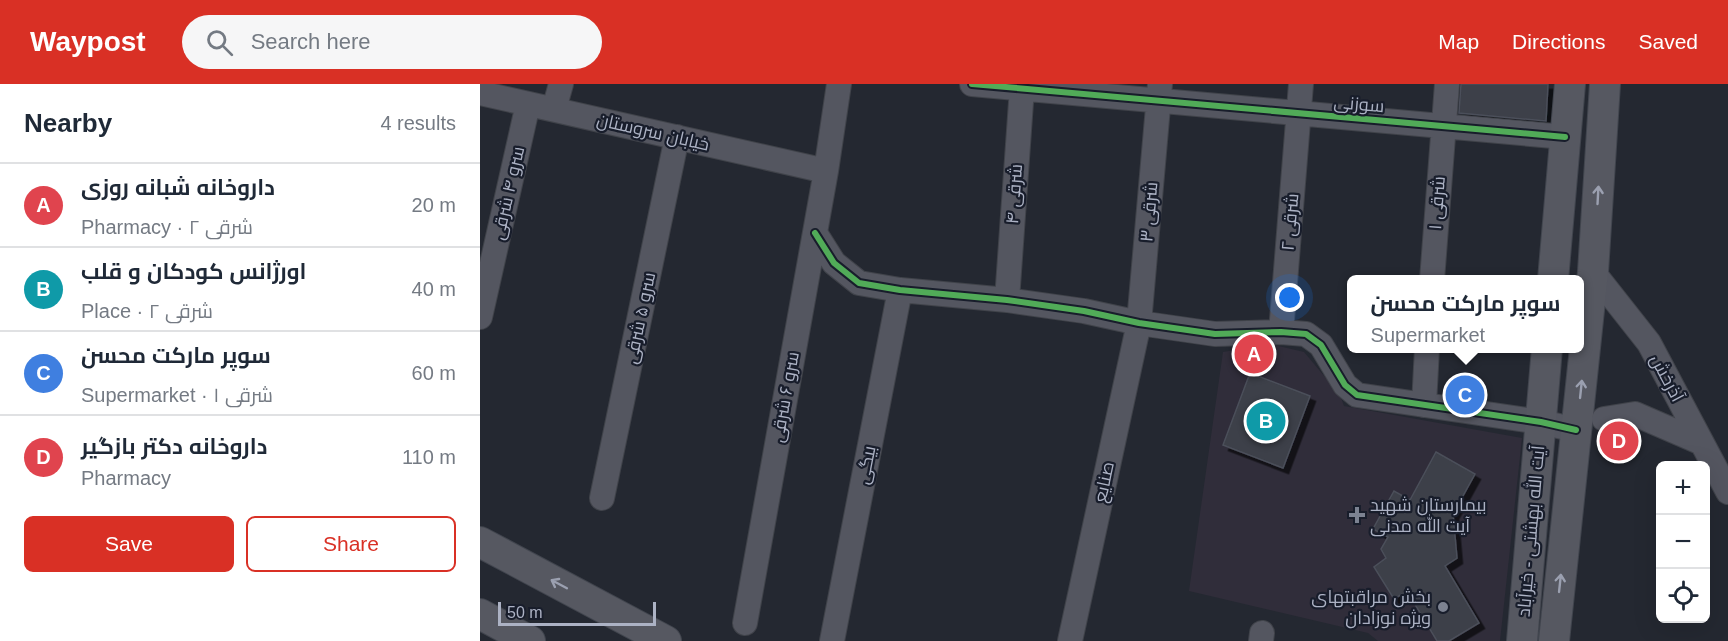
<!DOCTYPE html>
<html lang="en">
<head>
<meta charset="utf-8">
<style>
	:root { --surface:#fff; --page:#f6f6f7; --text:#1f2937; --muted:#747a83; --line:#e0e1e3; --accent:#d93025 }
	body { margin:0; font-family:Arial,Cairo,sans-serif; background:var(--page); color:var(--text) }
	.controls { position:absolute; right:18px; bottom:18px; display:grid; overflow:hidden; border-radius:9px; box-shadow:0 6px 24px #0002 }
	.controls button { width:54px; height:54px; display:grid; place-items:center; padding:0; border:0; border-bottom:2px solid var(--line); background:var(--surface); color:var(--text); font:30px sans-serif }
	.scale { position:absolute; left:18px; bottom:15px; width:158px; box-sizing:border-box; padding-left:6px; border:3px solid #acb2c4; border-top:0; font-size:16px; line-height:21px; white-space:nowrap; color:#acb2c4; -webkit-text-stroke:4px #181d2b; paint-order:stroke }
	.you { position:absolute; left:810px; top:214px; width:21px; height:21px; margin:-15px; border:4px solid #fff; border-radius:50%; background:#1a73e8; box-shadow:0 0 0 9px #1a73e833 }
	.badge { display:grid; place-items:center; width:39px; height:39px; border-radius:50%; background:var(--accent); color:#fff; font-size:20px; font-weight:700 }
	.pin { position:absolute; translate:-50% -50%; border:3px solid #fff; box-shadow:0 2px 6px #0006 }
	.popup { position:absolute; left:867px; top:191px; width:237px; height:78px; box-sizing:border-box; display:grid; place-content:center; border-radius:9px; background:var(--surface); filter:drop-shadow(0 2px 4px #0005); font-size:20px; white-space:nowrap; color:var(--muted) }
	.popup b { font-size:22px; color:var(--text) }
	.popup::after { content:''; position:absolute; left:50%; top:100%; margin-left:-12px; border:12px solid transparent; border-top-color:var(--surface) }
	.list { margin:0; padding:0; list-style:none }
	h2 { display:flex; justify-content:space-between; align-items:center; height:78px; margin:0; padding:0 24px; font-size:26px }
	h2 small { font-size:20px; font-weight:400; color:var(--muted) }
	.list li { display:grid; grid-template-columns:39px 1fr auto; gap:18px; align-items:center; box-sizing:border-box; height:84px; padding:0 24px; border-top:2px solid var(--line) }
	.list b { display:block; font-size:22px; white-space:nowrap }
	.list p { margin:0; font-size:20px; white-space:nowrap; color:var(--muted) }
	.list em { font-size:20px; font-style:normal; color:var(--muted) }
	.actions { display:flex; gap:12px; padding:18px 24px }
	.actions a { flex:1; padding:14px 0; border:2px solid var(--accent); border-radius:9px; text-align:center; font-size:21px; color:var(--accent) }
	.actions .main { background:var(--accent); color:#fff }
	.icon { flex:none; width:33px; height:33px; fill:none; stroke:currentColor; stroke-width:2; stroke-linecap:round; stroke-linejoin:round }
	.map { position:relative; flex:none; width:1248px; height:557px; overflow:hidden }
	header { display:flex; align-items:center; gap:36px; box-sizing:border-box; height:84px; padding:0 30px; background:var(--accent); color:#fff }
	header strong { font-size:28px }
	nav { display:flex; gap:33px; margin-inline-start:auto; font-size:21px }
	.search { width:420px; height:54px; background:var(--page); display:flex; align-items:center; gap:15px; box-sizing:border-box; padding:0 21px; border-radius:33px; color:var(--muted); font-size:22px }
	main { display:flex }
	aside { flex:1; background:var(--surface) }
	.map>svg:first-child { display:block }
</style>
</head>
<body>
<header>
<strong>Waypost</strong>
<div class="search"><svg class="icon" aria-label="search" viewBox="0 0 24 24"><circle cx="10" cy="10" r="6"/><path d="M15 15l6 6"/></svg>Search here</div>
<nav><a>Map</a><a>Directions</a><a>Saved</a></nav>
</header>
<main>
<aside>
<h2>Nearby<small>4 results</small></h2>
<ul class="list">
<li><span class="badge" style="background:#e0444e">A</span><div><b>داروخانه شبانه روزی</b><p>Pharmacy · شرقی ۲</p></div><em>20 m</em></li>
<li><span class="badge" style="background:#0f9aa8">B</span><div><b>اورژانس کودکان و قلب</b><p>Place · شرقی ۲</p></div><em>40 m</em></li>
<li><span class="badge" style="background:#3f7fe0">C</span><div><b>سوپر مارکت محسن</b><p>Supermarket · شرقی ۱</p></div><em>60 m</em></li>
<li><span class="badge" style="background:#e0444e">D</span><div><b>داروخانه دکتر بازگیر</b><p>Pharmacy</p></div><em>110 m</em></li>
</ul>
<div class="actions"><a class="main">Save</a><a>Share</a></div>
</aside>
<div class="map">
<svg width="1248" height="557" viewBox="0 0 1248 557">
	<defs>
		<filter id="shadow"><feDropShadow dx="5.5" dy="5.5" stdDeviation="0" flood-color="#0009"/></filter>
	</defs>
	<rect width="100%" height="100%" fill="#242831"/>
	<path fill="#302d3a" d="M790,260L824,268L860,311L864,322L1042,354L1020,557H898L888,549L709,507L743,268Z"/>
	<path fill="#3c3f48" stroke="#4b4f5a" stroke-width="1.5" filter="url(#shadow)" d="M981,0H1068L1066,37L979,29Z
		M770,289L830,312L803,384L743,361Z
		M956,368L995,390L973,430L977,474L965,482L999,539L969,557H957L927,507L914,515L894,483L906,474L901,465L908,453L893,445L914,407L930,416Z"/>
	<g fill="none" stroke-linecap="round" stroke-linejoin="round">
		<g stroke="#40434a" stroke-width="26">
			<path id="minor" d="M492,0L1085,53
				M0,9L346,87
				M74,25L81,0
				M335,149L354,179L379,199L420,206L527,216L604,227L659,239L735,250L801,248L826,250L841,261L865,301L877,311L1061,338L1096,346
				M1113,188L1169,259L1248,408
				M952,196L967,0
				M527,216L542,4
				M0,233L48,20
				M801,248L821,0
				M944,321L947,264
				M1124,335L1155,330L1222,359
				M122,414L197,53
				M265,539L346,87L359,0
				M352,557L420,206
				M590,557L659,239L680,0
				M781,557L782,549"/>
		</g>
		<g stroke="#41454e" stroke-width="32">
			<path id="major" d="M1073,196L1090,0
				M0,458L186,557
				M0,530L50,557
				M1042,557L1067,264
				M1074,557L1113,188L1125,0"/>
		</g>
		<use href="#minor" stroke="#545660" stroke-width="24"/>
		<use href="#major" stroke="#565861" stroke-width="30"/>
		<g stroke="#181d2b" stroke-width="10">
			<path id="cycleway" d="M492,0L1085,53
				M335,149L354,179L379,199L420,206L527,216L604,227L659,239L735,250L801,248L826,250L841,261L865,301L877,311L1061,338L1096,346"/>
		</g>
		<use href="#cycleway" stroke="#51ab58" stroke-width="6"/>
	</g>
	<defs><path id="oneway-shaft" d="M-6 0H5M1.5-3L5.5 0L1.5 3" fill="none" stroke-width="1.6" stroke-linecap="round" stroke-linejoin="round" transform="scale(1.5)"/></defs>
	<g stroke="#9ba0b0">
		<use href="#oneway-shaft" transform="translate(1118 111) rotate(-87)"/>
		<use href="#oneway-shaft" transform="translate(1101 305) rotate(-84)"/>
		<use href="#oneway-shaft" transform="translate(1080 499) rotate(-84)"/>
		<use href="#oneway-shaft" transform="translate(79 500) rotate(-152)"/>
	</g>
	<g fill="#7c8291" stroke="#181d2b" stroke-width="2">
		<path d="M874 422h6v6h6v6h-6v6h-6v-6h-6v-6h6z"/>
		<circle cx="963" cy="523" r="6"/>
	</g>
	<g text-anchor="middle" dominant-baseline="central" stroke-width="4.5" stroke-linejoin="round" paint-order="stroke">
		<g font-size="18" fill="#acb2c4" stroke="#181d2b">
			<text transform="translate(879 20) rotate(5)">سوزنی</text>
			<text transform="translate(173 48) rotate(13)">خیابان سروستان</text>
			<text transform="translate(28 109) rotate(-77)">سرو ۴ شرقی</text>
			<text transform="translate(534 110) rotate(-86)">شرقی ۴</text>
			<text transform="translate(957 119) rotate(-86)">شرقی ۱</text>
			<text transform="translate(669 128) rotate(-85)">شرقی ۳</text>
			<text transform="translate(810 138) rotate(-85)">شرقی ۲</text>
			<text transform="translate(160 234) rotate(-78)">سرو ۵ شرقی</text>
			<text transform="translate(1187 294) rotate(62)">آذرخش</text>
			<text transform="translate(305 313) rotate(-80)">سرو ۶ شرقی</text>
			<text transform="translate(386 381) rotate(-79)">بیگی</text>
			<text transform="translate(624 398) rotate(-78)">صنایع</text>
			<text transform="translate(1051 447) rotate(-85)">آیت الله بهشتی - خیرآباد</text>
		</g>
		<g font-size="18" fill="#acb2c4" stroke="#181d2b" text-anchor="start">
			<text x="890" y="421">بیمارستان شهید<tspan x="890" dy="21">آیت الله مدنی</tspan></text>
			<text x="951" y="513" text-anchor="end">بخش مراقبتهای<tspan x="951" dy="21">ویژه نوزادان</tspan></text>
		</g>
	</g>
</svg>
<div class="controls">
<button>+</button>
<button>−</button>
<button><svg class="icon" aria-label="locate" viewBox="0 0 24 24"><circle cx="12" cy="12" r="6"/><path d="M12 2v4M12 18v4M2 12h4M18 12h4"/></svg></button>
</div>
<div class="scale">50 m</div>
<div class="you"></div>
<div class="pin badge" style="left:774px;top:270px;background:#e0444e">A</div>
<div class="pin badge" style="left:786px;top:337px;background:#0f9aa8">B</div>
<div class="pin badge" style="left:985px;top:311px;background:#3f7fe0">C</div>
<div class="popup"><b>سوپر مارکت محسن</b>Supermarket</div>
<div class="pin badge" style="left:1139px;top:357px;background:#e0444e">D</div>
</div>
</main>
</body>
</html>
